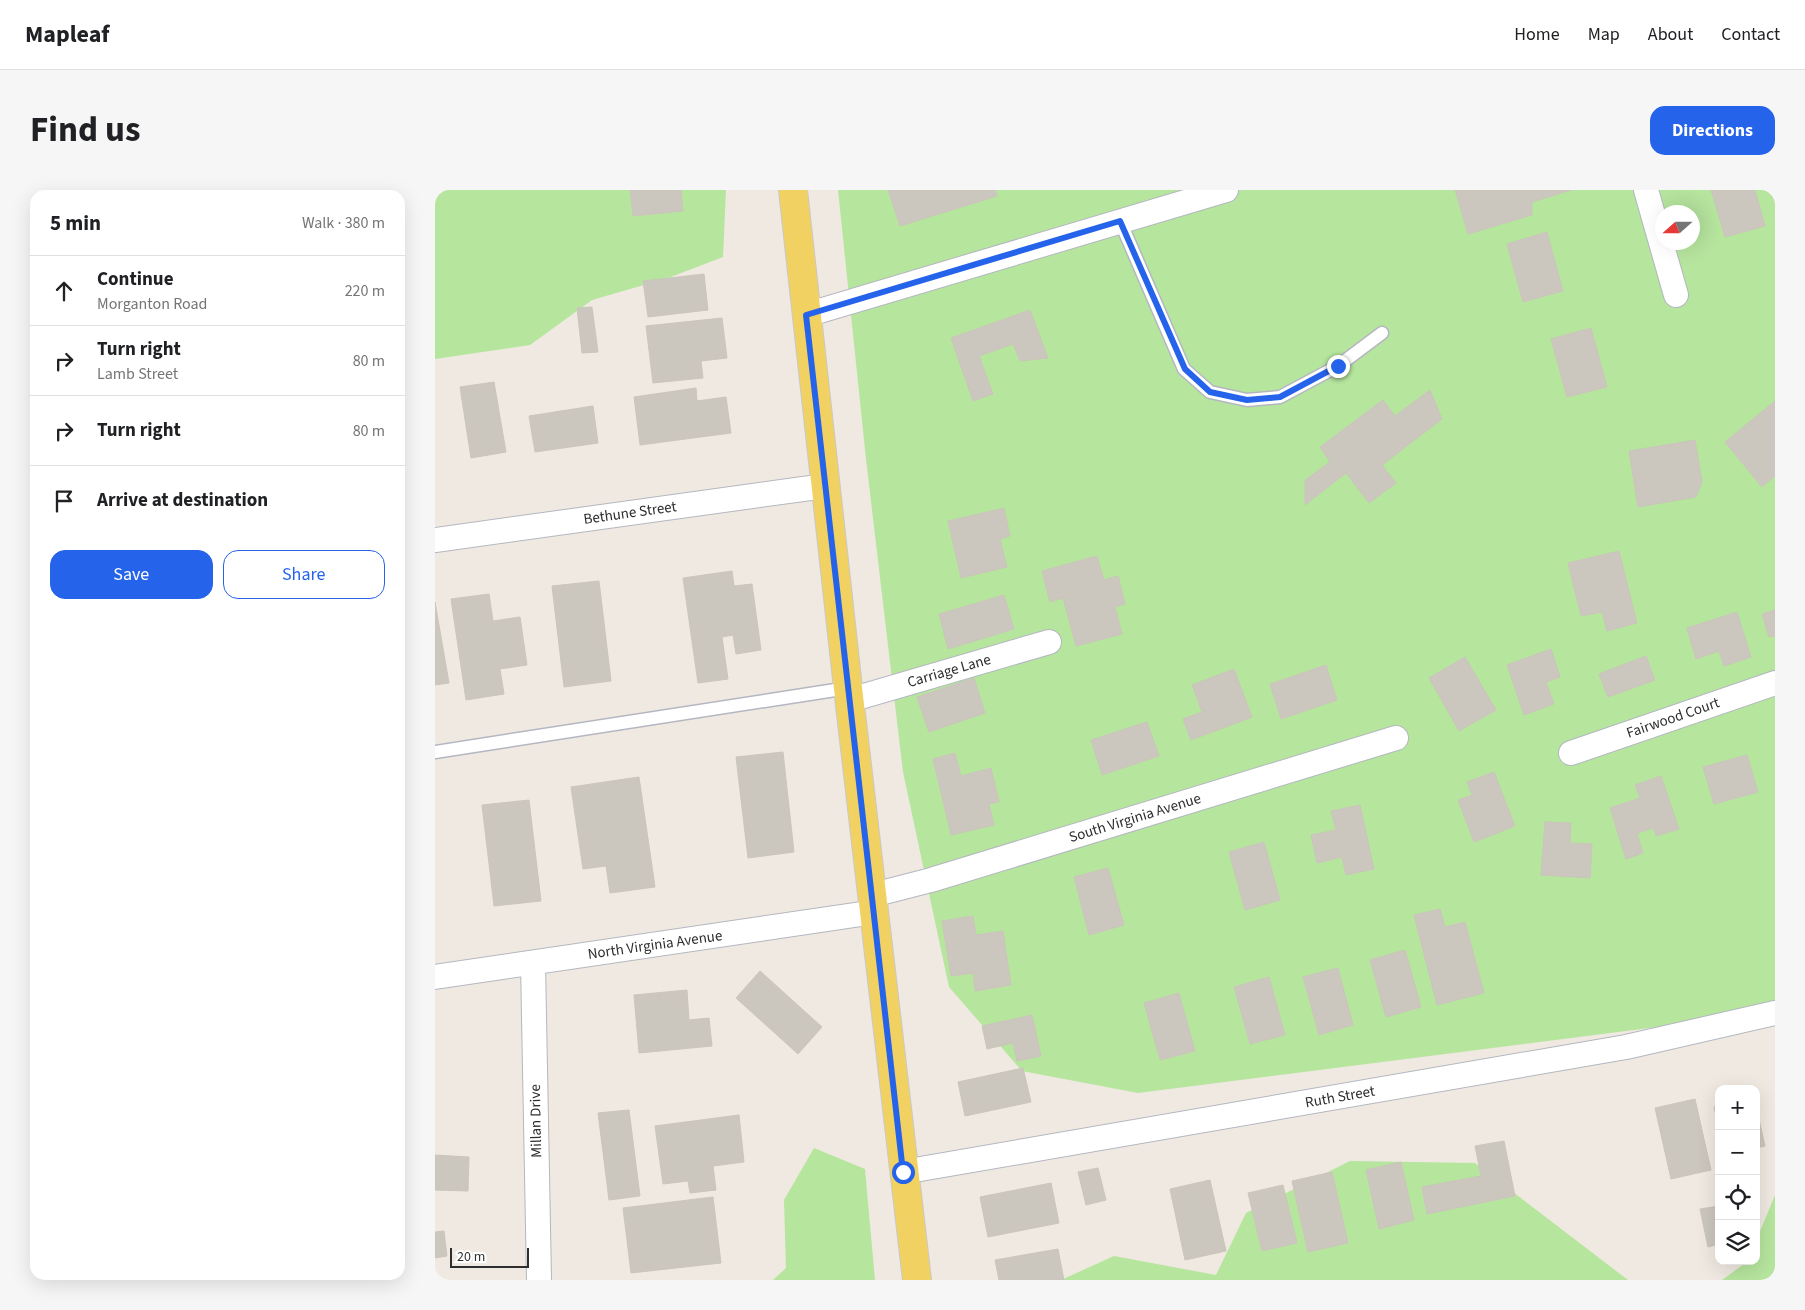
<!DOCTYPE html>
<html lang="en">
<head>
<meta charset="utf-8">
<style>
	:root { --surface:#fff; --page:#f6f6f6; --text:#202124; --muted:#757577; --line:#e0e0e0; --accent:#2563eb }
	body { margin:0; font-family:"Source Sans 3",sans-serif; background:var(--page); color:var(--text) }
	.controls { position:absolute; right:15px; bottom:15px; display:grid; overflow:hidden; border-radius:10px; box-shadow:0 5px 20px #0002 }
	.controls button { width:45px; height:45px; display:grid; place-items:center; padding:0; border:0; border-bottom:1px solid var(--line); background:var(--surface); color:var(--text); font:25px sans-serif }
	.compass { position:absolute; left:1220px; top:15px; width:45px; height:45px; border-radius:50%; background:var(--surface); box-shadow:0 5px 20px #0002; rotate:249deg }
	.scale { position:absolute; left:15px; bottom:12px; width:79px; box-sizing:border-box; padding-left:5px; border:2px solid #2e2e2e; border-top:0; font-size:14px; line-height:18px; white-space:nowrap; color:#2e2e2e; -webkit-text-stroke:4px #fff; paint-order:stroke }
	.stop { position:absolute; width:15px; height:15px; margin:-11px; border:4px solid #2563eb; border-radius:50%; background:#fff }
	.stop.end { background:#2563eb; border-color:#fff; box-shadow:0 1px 5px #0008 }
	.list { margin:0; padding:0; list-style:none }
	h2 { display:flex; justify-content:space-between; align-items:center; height:65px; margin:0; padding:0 20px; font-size:21px }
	h2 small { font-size:16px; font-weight:400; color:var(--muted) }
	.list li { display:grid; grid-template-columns:32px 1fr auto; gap:15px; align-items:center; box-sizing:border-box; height:70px; padding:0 20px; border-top:1px solid var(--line) }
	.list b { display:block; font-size:19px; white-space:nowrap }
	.list p { margin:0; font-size:16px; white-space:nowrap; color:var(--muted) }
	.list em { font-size:16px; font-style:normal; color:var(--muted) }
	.actions { display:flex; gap:10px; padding:15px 20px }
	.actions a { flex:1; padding:11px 0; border:1px solid var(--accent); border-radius:15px; text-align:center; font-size:18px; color:var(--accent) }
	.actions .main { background:var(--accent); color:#fff }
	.icon { flex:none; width:28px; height:28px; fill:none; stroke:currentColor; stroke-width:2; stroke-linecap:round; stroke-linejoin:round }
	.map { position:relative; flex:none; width:1340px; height:1090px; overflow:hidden; border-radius:15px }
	header { display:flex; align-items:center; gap:30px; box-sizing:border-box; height:70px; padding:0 25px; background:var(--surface); border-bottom:1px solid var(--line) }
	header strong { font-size:24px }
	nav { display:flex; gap:28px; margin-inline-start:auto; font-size:18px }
	.intro { display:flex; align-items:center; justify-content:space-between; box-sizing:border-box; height:120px; padding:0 30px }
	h1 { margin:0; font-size:35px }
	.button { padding:12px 22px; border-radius:15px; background:var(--accent); color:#fff; font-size:18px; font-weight:700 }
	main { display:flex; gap:30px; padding:0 30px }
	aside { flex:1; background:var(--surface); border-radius:15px; box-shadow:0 5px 20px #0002 }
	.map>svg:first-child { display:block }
</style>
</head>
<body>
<header>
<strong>Mapleaf</strong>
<nav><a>Home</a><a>Map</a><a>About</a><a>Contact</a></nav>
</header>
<div class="intro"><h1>Find us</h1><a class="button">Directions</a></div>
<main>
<aside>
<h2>5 min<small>Walk · 380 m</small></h2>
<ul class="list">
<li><svg class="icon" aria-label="ahead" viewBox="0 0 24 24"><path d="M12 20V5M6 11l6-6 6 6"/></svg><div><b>Continue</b><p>Morganton Road</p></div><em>220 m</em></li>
<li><svg class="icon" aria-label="right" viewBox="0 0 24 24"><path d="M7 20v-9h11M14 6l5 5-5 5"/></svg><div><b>Turn right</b><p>Lamb Street</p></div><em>80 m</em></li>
<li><svg class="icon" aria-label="right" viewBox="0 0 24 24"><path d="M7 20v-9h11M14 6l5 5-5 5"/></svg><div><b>Turn right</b></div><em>80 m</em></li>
<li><svg class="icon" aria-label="arrive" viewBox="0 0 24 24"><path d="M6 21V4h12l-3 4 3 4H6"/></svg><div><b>Arrive at destination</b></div></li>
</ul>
<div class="actions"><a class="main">Save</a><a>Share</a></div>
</aside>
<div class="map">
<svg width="1340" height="1090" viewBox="0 0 1340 1090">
	<rect width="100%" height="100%" fill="#efe9e1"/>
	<path fill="#b6e59e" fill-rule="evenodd" d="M0,0H291L288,67L233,88L157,110L95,155L0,169Z
		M403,0H1340V822L703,903L587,881L514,797L468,582L431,269ZM1228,22H1258V52H1228Z
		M379,958L430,979L440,1090H338L351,1078L349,1010Z
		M915,971L1040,973L1193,1090H626L679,1066L781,1085L811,1023Z
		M1340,1005V1090H1287L1313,1071H1321V1051Z"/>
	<path fill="#cbc7bf" stroke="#cbc5ba" d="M195,0H246L248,21L198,26Z
		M453,0H560L562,6L465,36Z
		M1020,0H1136L1097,12V25L1033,44Z
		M1276,0H1320L1330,36L1290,47Z
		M1112,42L1128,101L1088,112L1072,54Z
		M269,84L273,120L213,127L208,91Z
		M157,117L163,162L147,163L142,118Z
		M595,120L613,168L585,171L578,154L544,166L558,204L538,211L516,148Z
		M287,128L292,168L266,171L268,188L218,193L211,136Z
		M1156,138L1172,197L1132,207L1116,149Z
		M59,192L71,262L36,268L25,197Z
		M261,198L262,211L291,207L296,243L205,255L199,207Z
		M995,200L1007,229L947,275L961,293L934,313L911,283L870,315V290L895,272L885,257L948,210L960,226Z
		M1340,211V286L1327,297L1290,252Z
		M158,216L163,253L100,262L94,226Z
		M1260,250L1267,292L1261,307L1203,317L1194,261Z
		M569,318L575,346L565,349L572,377L526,388L513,331Z
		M1184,361L1202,433L1172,441L1167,422L1146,426L1133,373Z
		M662,366L669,390L683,386L690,414L680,417L687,444L641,456L628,408L615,412L607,381Z
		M297,381L299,396L317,394L326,460L301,464L298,445L287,447L293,489L263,493L248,388Z
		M164,391L176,491L129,497L117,396Z
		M54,404L58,431L85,427L92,475L65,479L69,504L31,510L16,409Z
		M569,405L579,439L513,459L504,424Z
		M0,412L14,493L0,495Z
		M1340,420V446L1334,447L1327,424Z
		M1302,422L1316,467L1289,476L1284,461L1261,469L1252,438Z
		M1116,459L1125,487L1111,492L1119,514L1089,525L1072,475Z
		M1211,466L1220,490L1173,507L1164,484Z
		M1030,467L1061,520L1024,541L994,488Z
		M891,475L902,510L846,529L835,494Z
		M799,479L817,527L756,550L748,529L767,522L757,495Z
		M539,488L550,523L494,542L482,507Z
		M712,532L724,566L667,585L656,550Z
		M348,562L359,662L313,668L301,567Z
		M520,563L526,586L556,578L564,612L554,614L559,635L516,645L498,569Z
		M1312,565L1323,602L1279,614L1268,577Z
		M1059,582L1080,636L1039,652L1023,610L1037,605L1032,592Z
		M1226,586L1244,639L1221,646L1219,638L1202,643L1208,663L1191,669L1175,618L1205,608L1200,595Z
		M204,587L220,697L175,703L171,676L148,679L136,597Z
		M94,610L106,711L59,716L47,615Z
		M925,615L939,679L911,685L907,667L882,673L876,645L901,640L896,621Z
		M1110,632L1136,633L1135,653L1157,654L1155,688L1106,685Z
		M829,652L845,710L810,720L794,662Z
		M673,678L689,735L654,745L639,687Z
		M1005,719L1010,737L1030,732L1049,803L1002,815L979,725Z
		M538,726L541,745L568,741L576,795L540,801L538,783L516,786L507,731Z
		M970,760L986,817L951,827L935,770Z
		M903,778L918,835L884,845L868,787Z
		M325,781L387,837L363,864L301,808Z
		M834,787L850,845L815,854L799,797Z
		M252,800L254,830L274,828L277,856L204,863L199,805Z
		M744,803L760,861L725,870L709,813Z
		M597,825L606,866L582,871L578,853L552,859L547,836Z
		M588,878L596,912L530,926L523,892Z
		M1260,909L1276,980L1236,989L1220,918Z
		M1284,916V940L1279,917Z
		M1321,916L1330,956L1321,958Z
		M194,920L205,1006L174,1010L163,923Z
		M304,925L309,972L278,976L281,1000L255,1003L253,991L228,994L220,936Z
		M1069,951L1080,1006L992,1024L987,997L1046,986L1040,956Z
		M0,965L34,967L33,1001L0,1000Z
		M966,972L979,1030L944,1039L931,980Z
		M663,978L671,1010L651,1015L643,982Z
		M897,982L913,1053L873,1062L857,991Z
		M775,990L791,1061L750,1070L735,999Z
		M616,993L624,1033L553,1047L545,1007Z
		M848,995L862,1053L827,1061L813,1003Z
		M278,1007L286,1073L196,1083L188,1018Z
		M1284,1016V1054L1273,1057L1265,1019Z
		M9,1041L12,1066L0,1068V1042Z
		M623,1059L629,1090H564L560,1070Z"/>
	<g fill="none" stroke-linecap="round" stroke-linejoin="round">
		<g stroke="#b4b7c1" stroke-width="15">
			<path id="service" d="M685,31L749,179L775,202L812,210L845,207L903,176L947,143
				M0,562L413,498"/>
		</g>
		<g stroke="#b4b7c1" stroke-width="26">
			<path id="minor" d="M1211,0L1241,105
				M371,125L791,0
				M0,350L390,296
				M415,510L614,452
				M1136,563L1340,493
				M438,705L496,690L961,548
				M98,773L104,1090
				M0,787L440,722
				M468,982L1191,857L1340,823"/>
		</g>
		<g stroke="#c9c9c9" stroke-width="30">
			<path id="primary" d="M358,0L413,498L482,1090"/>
		</g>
		<use href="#service" stroke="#fff" stroke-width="12"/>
		<use href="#minor" stroke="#fff" stroke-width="24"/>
		<use href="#primary" stroke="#f2d163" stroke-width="28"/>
	</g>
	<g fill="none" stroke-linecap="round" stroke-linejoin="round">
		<path stroke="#2563eb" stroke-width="6" d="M468,982L371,125L685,31L750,179L775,202L812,210L845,207L903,176"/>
	</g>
	<g text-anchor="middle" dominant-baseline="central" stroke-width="4.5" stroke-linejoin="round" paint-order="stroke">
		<g font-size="15" fill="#2e2e2e" stroke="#fff">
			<text transform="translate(195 323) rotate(-8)">Bethune Street</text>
			<text transform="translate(514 481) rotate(-16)">Carriage Lane</text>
			<text transform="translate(1238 528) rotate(-19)">Fairwood Court</text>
			<text transform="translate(700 628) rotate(-17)">South Virginia Avenue</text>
			<text transform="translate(220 755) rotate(-8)">North Virginia Avenue</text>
			<text transform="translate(905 907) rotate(-10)">Ruth Street</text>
			<text transform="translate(101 931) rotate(-91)">Millan Drive</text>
		</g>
	</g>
</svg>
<div class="controls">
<button>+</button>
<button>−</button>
<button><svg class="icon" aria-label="locate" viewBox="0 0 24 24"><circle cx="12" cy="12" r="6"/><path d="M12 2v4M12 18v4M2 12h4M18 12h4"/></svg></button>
<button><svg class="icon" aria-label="layers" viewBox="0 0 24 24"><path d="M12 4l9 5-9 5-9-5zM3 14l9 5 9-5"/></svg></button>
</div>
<svg class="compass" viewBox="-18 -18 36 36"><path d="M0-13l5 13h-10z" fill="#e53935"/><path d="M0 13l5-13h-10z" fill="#757577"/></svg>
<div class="scale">20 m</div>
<div class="stop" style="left:468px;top:982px"></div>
<div class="stop end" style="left:903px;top:176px"></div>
</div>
</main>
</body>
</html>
